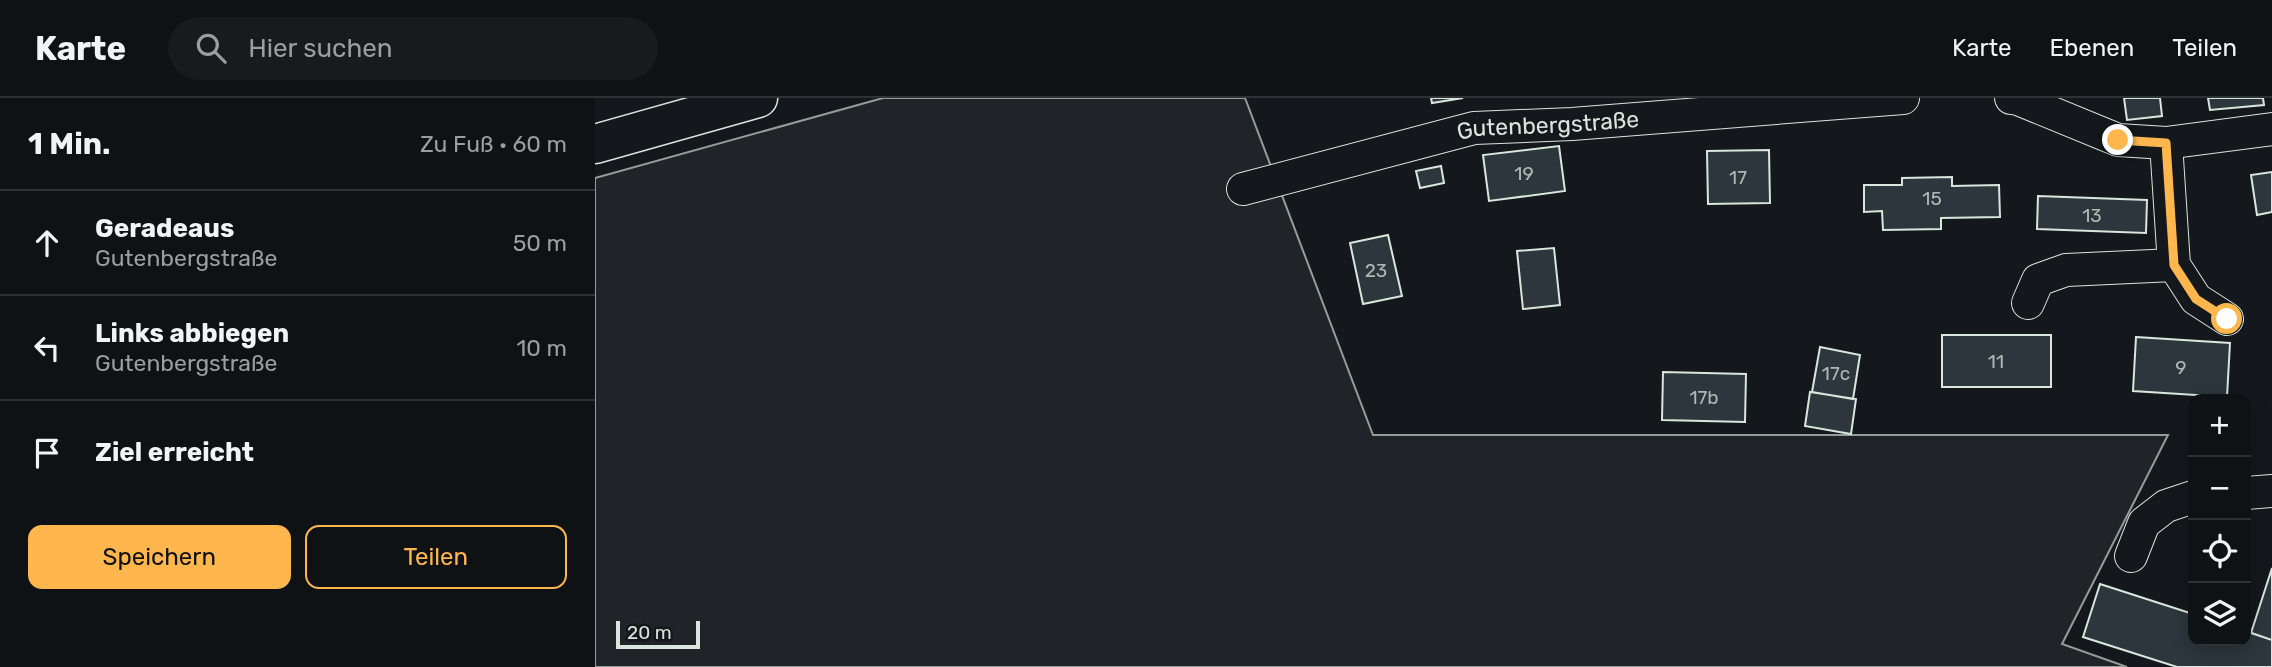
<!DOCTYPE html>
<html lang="de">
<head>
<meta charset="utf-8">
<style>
	:root { --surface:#0f1215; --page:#181b1e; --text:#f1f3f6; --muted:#9b9ea0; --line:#2f3234; --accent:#ffb74d }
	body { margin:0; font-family:Rubik,sans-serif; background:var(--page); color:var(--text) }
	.controls { position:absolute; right:21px; bottom:21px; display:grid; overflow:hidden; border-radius:14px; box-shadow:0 4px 18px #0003 }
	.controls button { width:63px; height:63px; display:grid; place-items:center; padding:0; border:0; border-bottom:2px solid var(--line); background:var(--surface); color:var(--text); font:35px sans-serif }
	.scale { position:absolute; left:21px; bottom:18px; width:84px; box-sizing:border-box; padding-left:7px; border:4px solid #d8e6dc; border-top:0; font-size:19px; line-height:24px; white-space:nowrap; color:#d8e6dc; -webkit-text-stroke:5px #14181c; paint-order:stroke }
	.stop { position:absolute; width:21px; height:21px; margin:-16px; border:5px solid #ffb74d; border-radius:50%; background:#fff }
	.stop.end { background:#ffb74d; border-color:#fff; box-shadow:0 2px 7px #0008 }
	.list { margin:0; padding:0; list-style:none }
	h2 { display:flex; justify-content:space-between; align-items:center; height:91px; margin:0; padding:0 28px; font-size:30px }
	h2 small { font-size:23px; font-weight:400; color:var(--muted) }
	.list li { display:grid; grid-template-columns:46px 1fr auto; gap:21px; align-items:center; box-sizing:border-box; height:105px; padding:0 28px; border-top:2px solid var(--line) }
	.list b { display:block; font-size:26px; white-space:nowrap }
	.list p { margin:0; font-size:23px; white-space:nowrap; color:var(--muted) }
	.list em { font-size:23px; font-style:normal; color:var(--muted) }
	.actions { display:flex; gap:14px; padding:21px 28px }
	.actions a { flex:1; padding:16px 0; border:2px solid var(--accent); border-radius:14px; text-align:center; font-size:24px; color:var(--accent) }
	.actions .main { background:var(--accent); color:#111 }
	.icon { flex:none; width:38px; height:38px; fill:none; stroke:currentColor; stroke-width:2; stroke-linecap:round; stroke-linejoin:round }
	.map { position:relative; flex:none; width:1677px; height:569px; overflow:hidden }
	header { display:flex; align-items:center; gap:42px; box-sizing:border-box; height:98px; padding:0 35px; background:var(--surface); border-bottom:2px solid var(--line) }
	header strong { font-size:33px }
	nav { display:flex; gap:38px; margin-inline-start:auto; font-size:24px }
	.search { width:490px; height:63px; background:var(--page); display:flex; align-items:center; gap:18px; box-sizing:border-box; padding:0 24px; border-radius:38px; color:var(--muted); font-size:26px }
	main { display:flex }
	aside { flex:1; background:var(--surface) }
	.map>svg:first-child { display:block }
</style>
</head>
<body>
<header>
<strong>Karte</strong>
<div class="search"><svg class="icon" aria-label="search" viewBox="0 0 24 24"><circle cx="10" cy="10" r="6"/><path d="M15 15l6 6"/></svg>Hier suchen</div>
<nav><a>Karte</a><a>Ebenen</a><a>Teilen</a></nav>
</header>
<main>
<aside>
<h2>1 Min.<small>Zu Fuß · 60 m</small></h2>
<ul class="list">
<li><svg class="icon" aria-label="ahead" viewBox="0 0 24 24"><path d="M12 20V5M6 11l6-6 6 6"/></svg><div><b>Geradeaus</b><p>Gutenbergstraße</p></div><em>50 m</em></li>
<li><svg class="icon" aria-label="left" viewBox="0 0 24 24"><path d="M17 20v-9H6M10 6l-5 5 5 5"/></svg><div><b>Links abbiegen</b><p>Gutenbergstraße</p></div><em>10 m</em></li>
<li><svg class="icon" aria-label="arrive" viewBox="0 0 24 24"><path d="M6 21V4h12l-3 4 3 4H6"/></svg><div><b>Ziel erreicht</b></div></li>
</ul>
<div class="actions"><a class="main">Speichern</a><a>Teilen</a></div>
</aside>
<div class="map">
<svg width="1677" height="569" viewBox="0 0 1677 569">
	<rect width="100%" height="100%" fill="#14181c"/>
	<path fill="#202428" stroke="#939e99" stroke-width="2" d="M288,0H650L778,337H1573L1467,546L1532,569H0V80Z"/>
	<path fill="#2c363c" stroke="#d8e6dc" stroke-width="2" d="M836,0H868L837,5Z
		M1529,0H1565L1567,18L1532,22Z
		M1613,0H1668L1669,7L1615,12Z
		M964,48L970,93L894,103L888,57Z
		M1174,52L1175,105L1113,106L1112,53Z
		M846,68L849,85L825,90L821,73Z
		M1677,74V114L1662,117L1656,77Z
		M1357,79V88L1404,87L1405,119L1346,120V131L1288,132L1287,113L1269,114V87H1307V80Z
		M1443,98L1552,102L1551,135L1442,131Z
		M793,137L807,198L768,206L755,145Z
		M959,150L965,207L928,211L922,153Z
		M1347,237H1456V289H1347Z
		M1541,239L1635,245L1632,299L1538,293Z
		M1225,249L1265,257L1258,301L1217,294Z
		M1068,274L1151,276L1150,324L1067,322Z
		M1215,294L1261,301L1256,336L1210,328Z
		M1677,470V542L1656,535Z
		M1505,486L1598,516V543H1651V533L1677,542V569H1582L1488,539Z"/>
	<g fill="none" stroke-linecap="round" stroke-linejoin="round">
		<g stroke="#d8e6dc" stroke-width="34">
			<g id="minor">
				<path d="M1416,0L1423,1L1523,42L1571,45L1677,31"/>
				<path d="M1571,45L1579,167L1601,201L1632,221"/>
				<path id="s1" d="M648,91L879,30L977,26L1308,0"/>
				<path d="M1433,205L1443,182L1471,172L1579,167"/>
				<path d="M1651,395L1677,393"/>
				<path d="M1536,458L1549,425L1571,408L1598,399"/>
			</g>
		</g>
		<g stroke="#d8e6dc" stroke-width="41">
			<path id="major" d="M0,46L163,0"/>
		</g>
		<use href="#minor" stroke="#14181c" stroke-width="32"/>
		<use href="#major" stroke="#14181c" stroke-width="38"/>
	</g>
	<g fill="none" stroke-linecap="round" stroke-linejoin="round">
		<path stroke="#ffb74d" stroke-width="9" d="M1523,42L1571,45L1579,167L1601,201L1632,221"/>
	</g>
	<g text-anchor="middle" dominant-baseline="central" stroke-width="5" stroke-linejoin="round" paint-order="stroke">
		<g font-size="19" fill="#adbab4">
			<text x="929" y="75">19</text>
			<text x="1143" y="79">17</text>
			<text x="1337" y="100">15</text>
			<text x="1497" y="117">13</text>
			<text x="781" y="172">23</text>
			<text x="1401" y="263">11</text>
			<text x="1586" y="269">9</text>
			<text x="1241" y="275">17c</text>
			<text x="1109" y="299">17b</text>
		</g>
		<g font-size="23" fill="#d8e6dc" stroke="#14181c">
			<text stroke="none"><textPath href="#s1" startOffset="313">Gutenbergstraße</textPath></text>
		</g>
	</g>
</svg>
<div class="controls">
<button>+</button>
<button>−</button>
<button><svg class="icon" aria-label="locate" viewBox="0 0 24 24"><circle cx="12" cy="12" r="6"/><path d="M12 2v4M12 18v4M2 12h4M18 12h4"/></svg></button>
<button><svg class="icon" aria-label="layers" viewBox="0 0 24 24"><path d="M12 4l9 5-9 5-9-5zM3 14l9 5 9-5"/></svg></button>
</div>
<div class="scale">20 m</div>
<div class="stop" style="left:1632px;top:221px"></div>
<div class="stop end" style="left:1523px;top:42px"></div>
</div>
</main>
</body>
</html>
